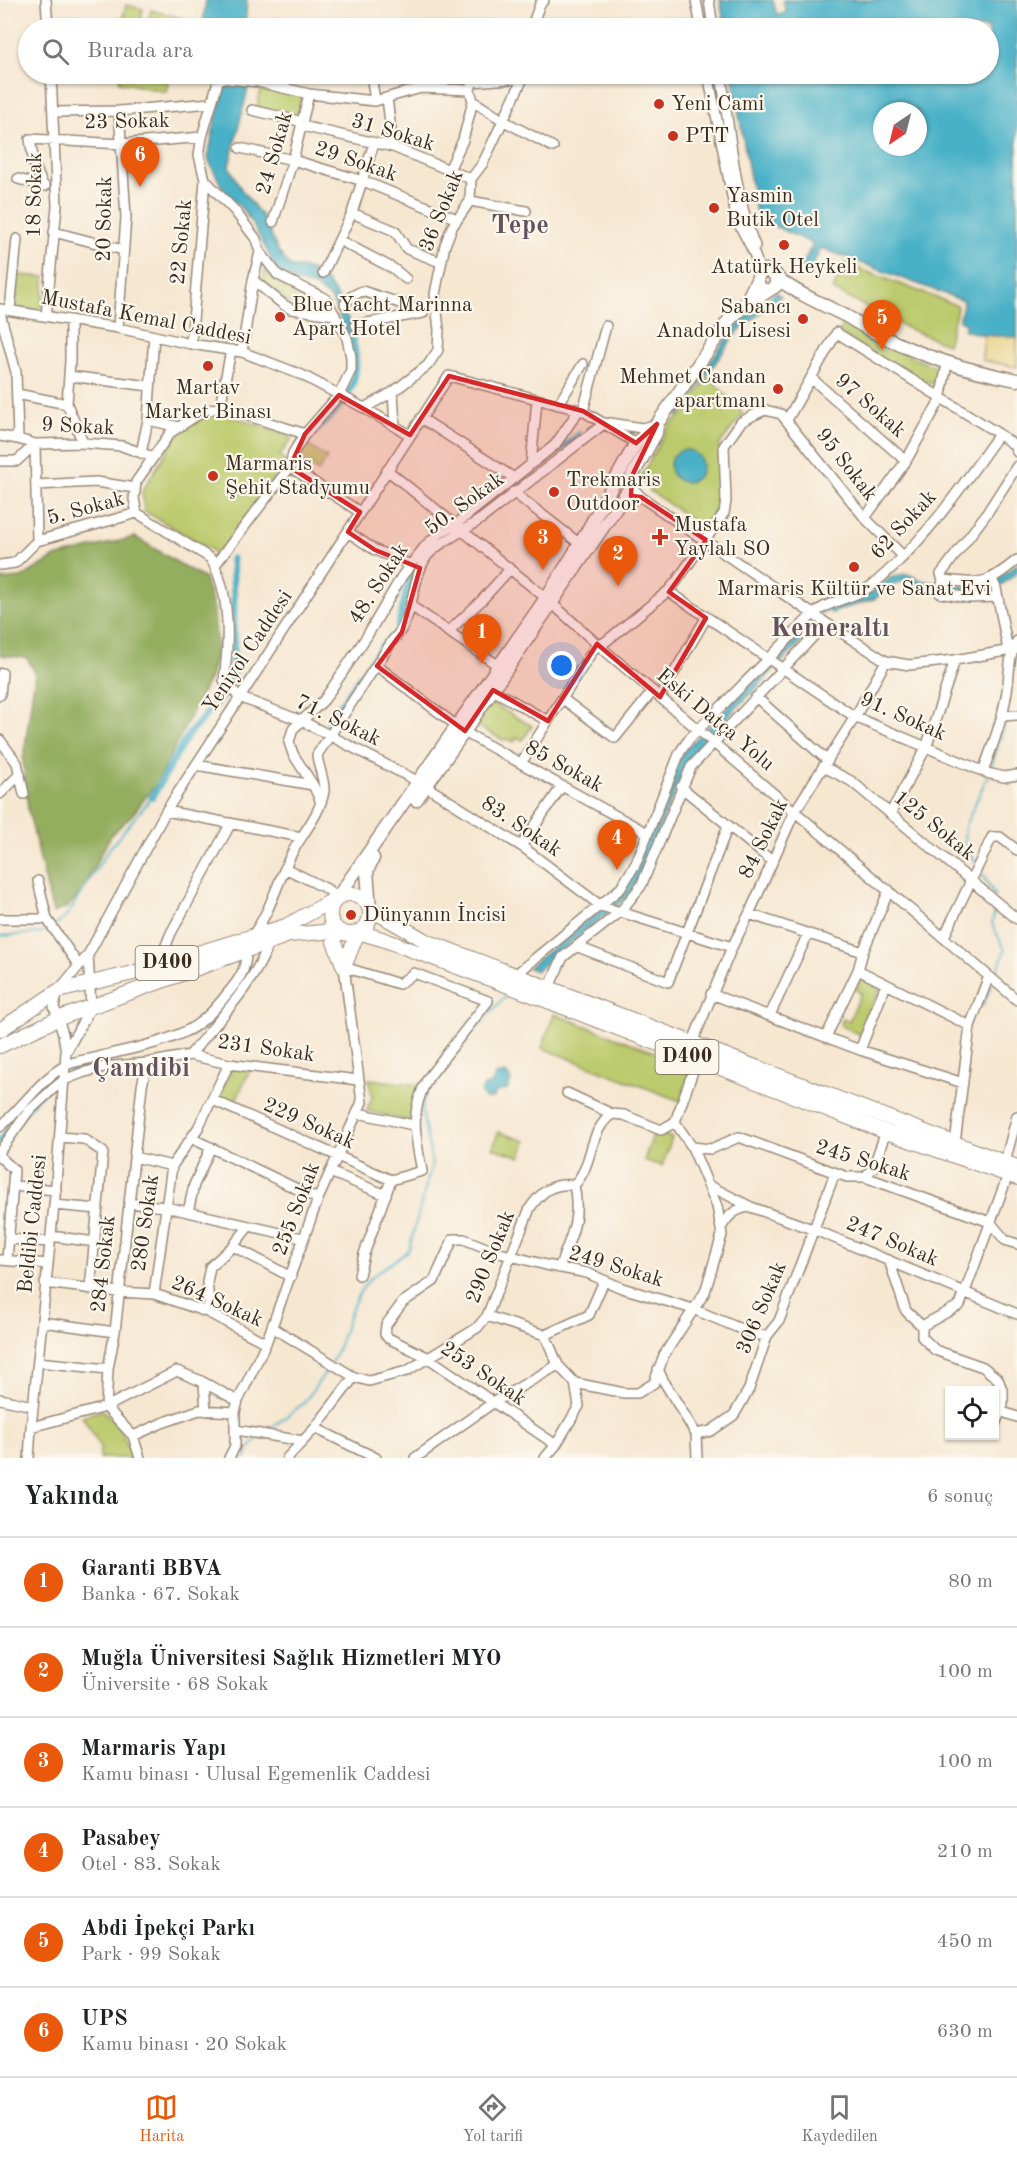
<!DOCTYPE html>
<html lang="tr">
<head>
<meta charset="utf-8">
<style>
	:root { --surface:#fff; --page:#f6f6f6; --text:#202124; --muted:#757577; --line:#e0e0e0; --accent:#ea580c }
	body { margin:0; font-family:"Old Standard TT",serif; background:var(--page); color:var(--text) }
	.controls { position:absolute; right:18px; bottom:18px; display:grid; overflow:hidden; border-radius:0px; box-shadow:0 2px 4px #0004 }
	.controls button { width:54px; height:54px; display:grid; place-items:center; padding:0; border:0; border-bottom:2px solid var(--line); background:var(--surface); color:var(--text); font:30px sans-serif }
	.compass { position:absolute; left:873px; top:102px; width:54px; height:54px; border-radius:50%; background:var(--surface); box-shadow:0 2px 4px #0004; rotate:215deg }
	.you { position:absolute; left:562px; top:666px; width:21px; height:21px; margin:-15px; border:4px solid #fff; border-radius:50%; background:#1a73e8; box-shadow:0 0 0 9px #1a73e833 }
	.badge { display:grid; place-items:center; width:39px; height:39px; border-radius:50%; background:var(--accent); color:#fff; font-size:20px; font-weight:700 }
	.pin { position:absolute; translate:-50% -50px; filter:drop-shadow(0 2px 3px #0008) }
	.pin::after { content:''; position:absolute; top:32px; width:21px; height:18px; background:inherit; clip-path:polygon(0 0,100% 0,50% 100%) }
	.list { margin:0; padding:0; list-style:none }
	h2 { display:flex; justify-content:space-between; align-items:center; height:78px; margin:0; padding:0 24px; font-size:26px }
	h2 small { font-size:20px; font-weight:400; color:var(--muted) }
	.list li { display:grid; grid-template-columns:39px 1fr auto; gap:18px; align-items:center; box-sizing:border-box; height:90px; padding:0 24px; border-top:2px solid var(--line) }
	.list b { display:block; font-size:22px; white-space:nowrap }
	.list p { margin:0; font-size:20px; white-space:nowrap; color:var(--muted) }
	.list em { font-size:20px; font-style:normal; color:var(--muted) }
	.icon { flex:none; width:33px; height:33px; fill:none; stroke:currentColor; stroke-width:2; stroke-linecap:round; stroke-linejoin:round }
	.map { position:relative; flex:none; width:1017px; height:1458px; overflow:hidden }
	.search { position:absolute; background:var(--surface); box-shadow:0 2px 4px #0004; left:18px; right:18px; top:18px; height:66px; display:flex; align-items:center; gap:15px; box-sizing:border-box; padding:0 21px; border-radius:33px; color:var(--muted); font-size:22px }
	.sheet { height:618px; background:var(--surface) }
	nav { display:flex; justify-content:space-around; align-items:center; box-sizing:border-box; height:84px; border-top:2px solid var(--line); background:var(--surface); font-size:16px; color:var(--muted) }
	nav a { display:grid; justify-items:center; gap:3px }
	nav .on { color:var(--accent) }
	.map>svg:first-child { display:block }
</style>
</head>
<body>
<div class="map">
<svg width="1017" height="1458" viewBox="0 0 1017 1458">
	<rect width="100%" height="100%" fill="#fbf7ec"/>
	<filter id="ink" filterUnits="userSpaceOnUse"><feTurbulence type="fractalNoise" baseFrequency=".0167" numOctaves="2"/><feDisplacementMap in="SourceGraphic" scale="12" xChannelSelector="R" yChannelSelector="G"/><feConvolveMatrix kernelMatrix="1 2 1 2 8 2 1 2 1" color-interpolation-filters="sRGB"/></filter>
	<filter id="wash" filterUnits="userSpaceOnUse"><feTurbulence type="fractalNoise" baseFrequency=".008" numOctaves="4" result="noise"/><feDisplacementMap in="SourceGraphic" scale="24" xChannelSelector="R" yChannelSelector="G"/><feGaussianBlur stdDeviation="1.35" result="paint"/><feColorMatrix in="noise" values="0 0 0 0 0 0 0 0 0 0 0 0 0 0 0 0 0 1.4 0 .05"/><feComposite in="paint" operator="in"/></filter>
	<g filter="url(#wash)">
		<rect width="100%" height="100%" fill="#f6e7d1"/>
		<path fill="#bbca6c" stroke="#7b7a45" stroke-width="1.5" d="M126,5L143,9L139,28H121Z
			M151,10L182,18L180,28H147Z
			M121,74H170L166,92L119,82Z
			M262,83L303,93L297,118L257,108Z
			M844,263L958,306L947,344L907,328L833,290Z
			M265,270C281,293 310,288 327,306L326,308L288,303L263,280Z
			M19,275L45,277L41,311L15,308Z
			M846,319C875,340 904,356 938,367L933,384L900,371L839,332Z
			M709,377L743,414L719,445L724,506L707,530L650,491L645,484L642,475L670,424L680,417Z
			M216,411L293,437L280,455L286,462L217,556L210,549L144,511L142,491L177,435L184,429Z
			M306,444L327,458L318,472L297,457Z
			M489,702L532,726L523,740L517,737L514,742L508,739L503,740L479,727L473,726Z
			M861,978L881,987L860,1035L840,1025L843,1019L849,1021L861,993L856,990Z
			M554,1014L660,1054L659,1058L692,1070L680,1101L542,1048Z
			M233,1068L250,1070L234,1104L221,1096V1091Z
			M369,1079L419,1085L410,1121L367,1111L372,1098Z
			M655,1131L672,1138L662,1166L644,1160Z
			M498,1132L526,1141L521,1157L493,1148Z
			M103,1410L122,1432L132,1458H100V1446L82,1416Z"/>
		<path fill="#94ae60" stroke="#686c3f" stroke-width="1.5" d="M135,537L205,579L214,610L217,649L210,677L156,784L132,815L112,834L100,855L83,891L66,908L53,913L28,809L23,761L35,673L27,658L0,655V580L21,578L55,557Z"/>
		<path fill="#eeda9e" stroke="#94825e" stroke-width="1.5" d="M984,335L1017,337V367L982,360Z"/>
		<path fill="#49b1c7" stroke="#426e72" stroke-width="1.5" fill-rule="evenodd" d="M206,0H247L245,28H202Z
			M720,0H773L777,15L786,13L783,0H1017V337L984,335L964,330L966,323L959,320L964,301L821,248L810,270L805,275L800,269L813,244L757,218L732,74H988V28H725ZM882,111H918V147H882Z
			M225,74H250L251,76L229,166L241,189L264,219L278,251L289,266C296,268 305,268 312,271C333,281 344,309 352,329L350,332L347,333L332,300L315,287L294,281L277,270L256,230L245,212L224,191L208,159L215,120L226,85Z
			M776,292L781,296L737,332L678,416L674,413L733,329Z
			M670 466a16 16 0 1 1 32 0a16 16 0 1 1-32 0Z
			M1017,564V573L1000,586L983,593L924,585L908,581L898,582L874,599L831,613L828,606L871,593L893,576L907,574L924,581L974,587L996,580Z
			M809,624L815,628L696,749L687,761L644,867L628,896L536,971L528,968L622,892L681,754Z
			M506,1073L511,1080L507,1090L497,1091L493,1098L486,1099L481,1093L484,1086L492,1084L495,1075Z"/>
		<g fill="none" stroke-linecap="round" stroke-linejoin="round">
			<path stroke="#49b1c7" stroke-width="2" d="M820,615L830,609
				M990,770L1005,725
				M976,863C968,850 962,841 965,826L988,775
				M980,870L995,896
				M996,904L992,924L1005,950L996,974
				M55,925L66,917L109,849L152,797
				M0,936L41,933L50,928
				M982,1006L991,985
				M460,1044L505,997
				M332,1362C346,1334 347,1306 368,1281C379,1268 397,1262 409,1249L432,1164L422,1111L424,1099L437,1074
				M267,1431L304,1403L329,1367
				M245,1458L253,1443L261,1436"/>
			<path stroke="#49b1c7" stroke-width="7" d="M308,438C343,406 368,383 350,332
				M518,482L579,435
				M398,628L410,577L421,560
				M329,722L378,651L391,637
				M152,797L188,735L225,693L233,676L234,597L232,559
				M175,1041C202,1031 219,1012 238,991
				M71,1070L97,1062
				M0,1141L35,1097L53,1082"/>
		</g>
	</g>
	<g filter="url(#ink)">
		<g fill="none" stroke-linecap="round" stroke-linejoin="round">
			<g stroke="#988878" stroke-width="12">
				<path id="minor" d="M46,0L48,28
					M696,0L701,28
					M709,0L713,28
					M531,28L540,4L544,0
					M204,74L219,78L258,82L309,94L375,101L421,88L470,90
					M371,74L375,101
					M418,74L421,88
					M708,74L736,217C743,235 758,254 759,273
					M721,74C729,126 735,197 755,246
					M219,78L202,137L199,155L205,180L234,210L256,239L260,252L253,280L242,352
					M472,82L524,78
					M387,98L393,147
					M473,101L504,121L553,147
					M252,110L303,122
					M53,112L119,111L211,103
					M302,126L393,147L471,179
					M240,148L293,160L363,181L457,219
					M449,170L463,140L473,101L470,90L472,82L471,74
					M18,179L45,186
					M43,186L34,164L30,139L122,144L202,137
					M470,201L526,211
					M352,213L395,231L407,249L440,262
					M273,222L293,160L309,94
					M54,232L123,250
					M339,240L394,269L406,279
					M323,273L352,213L374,143
					M253,280L284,305L291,309L335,315
					M345,304L352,296L362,291L409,306L423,313
					M0,309L118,328L191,344L242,352L302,375L364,408L410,435
					M10,310L17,239
					M0,313L16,372L18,439
					M46,316L57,206L51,74
					M70,320V361L67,404L83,443
					M356,325L423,313
					M118,328L126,217L119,111
					M837,333L999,434L1014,445L1017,452
					M191,344L205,180
					M69,376L150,386
					M811,378L906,461
					M393,392L395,426
					M17,394L67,404
					M558,405L583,364
					M220,407L305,434
					M364,408L393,392L428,365L438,350L439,330L435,294L445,245L452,227L470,201L471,179L483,163L525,74
					M583,411L606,326
					M421,418L514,478
					M148,420L179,427
					M787,420L837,332
					M610,423L642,428L655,425
					M0,436L18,439L35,444L83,443L122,446L153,457
					M35,444L37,541
					M141,453L148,420L154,336
					M0,461H17L35,444
					M531,464L537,400
					M1017,466L987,513L941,574L943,580C983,584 986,585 1017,560
					M290,467L360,512
					M387,470L546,598L597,644L1017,1000
					M617,476L631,486L641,497L826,623L886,661L909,665L955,660L1017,649
					M36,485L96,482L135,488
					M513,492L580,544
					M137,513L134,499L136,482L170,433L200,413L220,407L231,350
					M865,518L906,461L940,400L947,364
					M348,532L375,550L411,565
					M0,565L15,563L37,541L137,513L210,558C231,590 229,644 224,680L239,697L302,721L419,782L524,848L601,906L732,947
					M215,565L290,467L293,453L305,434L339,395L351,370V357L347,338L326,299L278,275L260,252
					M992,579L996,588L1008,650
					M943,580L940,593L969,598L998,597
					M668,591L855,717L987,773L1004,777L1017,775
					M411,606L499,666
					M448,632L481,601L510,569
					M377,666L461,729
					M493,690L548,721
					M0,695L2,673
					M660,697L706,618
					M756,697L828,761
					M563,699L615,738L653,691
					M1001,716L1017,715
					M464,732L647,833
					M0,740L17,763L24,794
					M523,760L597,644L604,643L668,591L676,582L724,513L726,501L724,446L741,422L754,415L765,410L781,414L865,518L903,556
					M196,765L313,785
					M824,767L851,781L1017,919
					M983,771C993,745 1003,718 1007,691C1010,674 1008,656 1017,641
					M681,787L772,861
					M0,794L20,774
					M321,802L313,785L293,754L289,742L293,729L324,700L367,636L402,576L426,545L441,532L455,525L555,445L579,410
					M166,811L301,837
					M890,814L926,748L955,660
					M521,846L562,786
					M285,868L327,889L337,898
					M38,881L47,919L79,966
					M889,890L863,952L858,970L970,1026
					M749,914L863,952
					M0,919H47
					M252,936C271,911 278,880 292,853C303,832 320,815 324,791C325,781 318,766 317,755L393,640C415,619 410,584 425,559C433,545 466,530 481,519L605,423
					M944,937L992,837H1000L1017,850
					M578,947L668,982L728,826
					M158,965L171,933L231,823
					M515,975L621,888L636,863L680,752L690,738L813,614C831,599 854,599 871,586C922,545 961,488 999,434
					M549,987L563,957L620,912L641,886L691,767L826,623
					M711,994L860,1050L963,1083
					M770,1015L808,934
					M826,1037L858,970
					M693,1041L732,947L749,914L795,811L855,717L886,661
					M860,1050L886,984
					M66,1052L91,1007L88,955
					M190,1055C219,1019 254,985 270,941
					M567,1093L612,1114L624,1115L661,1130L675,1122
					M213,1100L391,1180
					M358,1113L413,1125
					M0,1127C22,1108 38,1082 63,1067C72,1061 87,1060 98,1057C128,1049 163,1044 190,1029C205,1021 217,1007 227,994C239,980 247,969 246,950
					M60,1137L84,1139L103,1152L90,1289
					M191,1138L318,1199
					M955,1143L970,1026L989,976
					M692,1147L711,1149L739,1137L847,1177H865L990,1222L1005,1240L1017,1244
					M0,1151L28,1112L54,1088L64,1080L82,1073L104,1067L147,1063L190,1055L229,1064L358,1080
					M0,1157L14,1170L7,1260
					M134,1157L172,1166
					M1005,1162L1017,1116
					M330,1172L386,1195
					M865,1177L873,1168L884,1137
					M708,1185L751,1207L815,1230L1017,1314
					M14,1186L56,1190
					M129,1203L166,1207L302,1238
					M54,1205L98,1209
					M188,1212L194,1185L211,1147
					M722,1226C729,1215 735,1209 749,1207
					M51,1236L95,1242
					M9,1239L50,1242
					M233,1246L291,1277
					M0,1260L48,1264
					M889,1260L906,1311L922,1326
					M559,1268C571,1236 581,1220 574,1185
					M45,1283L119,1292L154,1294L207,1312L266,1343
					M154,1294L172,1166L198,1128L229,1064
					M207,1312L209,1303L207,1282L210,1267L233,1246L249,1226
					M487,1316L545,1335L558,1365L575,1383L624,1393H638L654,1383L664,1355L705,1292L722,1235L717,1206L692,1147L675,1122L697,1060
					M42,1322L115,1332
					M272,1327L354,1377L369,1381L407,1371L477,1328L487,1316L530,1208C542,1191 552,1183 574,1185C594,1165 587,1133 612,1114
					M545,1335L589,1315L604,1281
					M38,1362L108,1369
					M658,1369L663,1380L696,1434L697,1458
					M204,1383L206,1411
					M0,1399L33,1406
					M1000,1411L1017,1417
					M31,1427L106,1407L177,1371L201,1381L238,1401
					M994,1427L1003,1405V1392L998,1379L983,1367L935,1350L922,1337V1326L960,1305L1008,1175
					M315,1428L376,1458
					M236,1430L303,1441
					M696,1434L711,1431L734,1415L749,1389L767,1336L779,1321L835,1173
					M133,1436L162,1423L199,1410L235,1412
					M556,1445L427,1357L388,1338L385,1334L386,1325L403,1302L434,1281L453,1239H464L496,1252L546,1265L587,1273L622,1288L693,1309L753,1334L767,1336
					M29,1458L31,1427L55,1196L66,1052L63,1034L54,1007L58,991L88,955L166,811L449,376L583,411L636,443
					M140,1458L133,1436L106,1407L108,1369L115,1332L142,1086L147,1063
					M229,1458L235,1446V1412L238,1401L266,1343L318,1199L362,1102L344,967L399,984L414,973L488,1001L428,1078C409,1112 415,1135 422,1171L391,1180L364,1254L359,1275
					M287,1458L315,1428L354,1377
					M415,1458L494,1402L558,1365
					M545,1458L556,1445L579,1406L575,1383"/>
			</g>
			<g stroke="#988878" stroke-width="15">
				<path id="major" d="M777,278C798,294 822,304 846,316C858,323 869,330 882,336C925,358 970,371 1017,380
					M746,305L776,286V275L766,270L759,273L757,280L760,288L768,291
					M416,800L466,729L631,486L632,476L656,433L657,426
					M337,898L546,598L580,544L636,443L657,424L729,320L744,306L757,280
					M370,909L367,871L373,858"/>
			</g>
			<g stroke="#988878" stroke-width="16">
				<path id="highway" d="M330 914a20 20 0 1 1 40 0a20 20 0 1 1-40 0Z
					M370,909L426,941L1017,1167
					M344,967L358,932L382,939L514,988L886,1132L1017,1178
					M0,1030L58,991L133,973L286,926L337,898
					M0,1046L57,1019L289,935L323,932L336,928L334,942L344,967"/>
			</g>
			<use href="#minor" stroke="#fff" stroke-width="9"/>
			<use href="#major" stroke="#fff" stroke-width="12"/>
			<use href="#highway" stroke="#fff" stroke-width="14"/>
		</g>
	</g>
	<path fill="#d62828" fill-opacity="0.2" stroke="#d62828" stroke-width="4.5" stroke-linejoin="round" d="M449,376L583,411L636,443L657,424L632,476L631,496L641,497L706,540L669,592L706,618L660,697L597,644L548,721L493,690L465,731L377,666L402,632L420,568L375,550L348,532L360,512L290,467L305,434L339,395L410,435Z"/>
	<g fill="#c8321e" stroke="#fbf7ec" stroke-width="2">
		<circle cx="659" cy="104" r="6"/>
		<circle cx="673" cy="136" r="6"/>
		<circle cx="714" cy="208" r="6"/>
		<circle cx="784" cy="245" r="6"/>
		<circle cx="280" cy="317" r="6"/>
		<circle cx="803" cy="319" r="6"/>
		<circle cx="208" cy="366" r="6"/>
		<circle cx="778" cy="389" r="6"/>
		<circle cx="213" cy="476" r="6"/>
		<circle cx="554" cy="492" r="6"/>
		<path d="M657 528h6v6h6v6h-6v6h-6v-6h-6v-6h6z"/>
		<circle cx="854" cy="567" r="6"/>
		<circle cx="351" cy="915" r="6"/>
	</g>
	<g text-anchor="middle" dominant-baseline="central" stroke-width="4.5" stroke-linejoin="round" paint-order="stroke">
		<g fill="#fbf7ec" stroke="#75685c" stroke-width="1.5">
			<rect x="135.5" y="946" width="63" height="34" rx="4.5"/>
			<rect x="655.5" y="1040" width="63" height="34" rx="4.5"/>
		</g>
		<g font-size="20" font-weight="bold" fill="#3b2a1e">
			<text x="167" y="963">D400</text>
			<text x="687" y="1057">D400</text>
		</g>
		<g font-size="21" fill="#3b2a1e" stroke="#fbf7ec" text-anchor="start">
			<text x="671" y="104">Yeni Cami</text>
			<text x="685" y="136">PTT</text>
			<text x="726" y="196">Yasmin<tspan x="726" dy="24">Butik Otel</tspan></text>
			<text x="784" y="267" text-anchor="middle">Atatürk Heykeli</text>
			<text x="292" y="305">Blue Yacht Marinna<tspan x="292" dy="24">Apart Hotel</tspan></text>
			<text x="791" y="307" text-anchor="end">Sabancı<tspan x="791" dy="24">Anadolu Lisesi</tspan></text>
			<text x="766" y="377" text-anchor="end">Mehmet Candan<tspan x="766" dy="24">apartmanı</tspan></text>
			<text x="208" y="388" text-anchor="middle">Martav<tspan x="208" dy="24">Market Binası</tspan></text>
			<text x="225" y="464">Marmaris<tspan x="225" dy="24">Şehit Stadyumu</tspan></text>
			<text x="566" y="480">Trekmaris<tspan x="566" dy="24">Outdoor</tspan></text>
			<text x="674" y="525">Mustafa<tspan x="674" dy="24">Yaylalı SO</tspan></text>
			<text x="854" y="589" text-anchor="middle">Marmaris Kültür ve Sanat Evi</text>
			<text x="363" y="915">Dünyanın İncisi</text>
		</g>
		<g font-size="21" fill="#3b2a1e" stroke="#fbf7ec">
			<text transform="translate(127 122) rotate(-1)">23 Sokak</text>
			<text transform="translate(393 133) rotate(17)">31 Sokak</text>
			<text transform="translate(275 153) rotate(-74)">24 Sokak</text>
			<text transform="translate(356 162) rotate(19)">29 Sokak</text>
			<text transform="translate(35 195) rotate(-89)">18 Sokak</text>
			<text transform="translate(442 211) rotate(-68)">36 Sokak</text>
			<text transform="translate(105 219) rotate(-89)">20 Sokak</text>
			<text transform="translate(182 242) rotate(-85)">22 Sokak</text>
			<text transform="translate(146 318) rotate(11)">Mustafa Kemal Caddesi</text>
			<text transform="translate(870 406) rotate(41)">97 Sokak</text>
			<text transform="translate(78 427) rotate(3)">9 Sokak</text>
			<text transform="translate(846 465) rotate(52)">95 Sokak</text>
			<text transform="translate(465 504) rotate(-36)">50. Sokak</text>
			<text transform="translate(86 509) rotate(-15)">5. Sokak</text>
			<text transform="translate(904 525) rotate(-47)">62 Sokak</text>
			<text transform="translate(379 584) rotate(-57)">48. Sokak</text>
			<text transform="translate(248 652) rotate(-56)">Yeniyol Caddesi</text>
			<text transform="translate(903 717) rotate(24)">91. Sokak</text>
			<text transform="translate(715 720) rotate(40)">Eski Datça Yolu</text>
			<text transform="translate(338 721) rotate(26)">71. Sokak</text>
			<text transform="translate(564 767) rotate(29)">85 Sokak</text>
			<text transform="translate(934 826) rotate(39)">125 Sokak</text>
			<text transform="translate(521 827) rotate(34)">83. Sokak</text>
			<text transform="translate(764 839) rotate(-64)">84 Sokak</text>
			<text transform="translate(266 1049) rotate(8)">231 Sokak</text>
			<text transform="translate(309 1124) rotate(24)">229 Sokak</text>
			<text transform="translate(863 1161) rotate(17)">245 Sokak</text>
			<text transform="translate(297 1209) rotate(-69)">255 Sokak</text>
			<text transform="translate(146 1223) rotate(-82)">280 Sokak</text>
			<text transform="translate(33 1224) rotate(-84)">Beldibi Caddesi</text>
			<text transform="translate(892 1242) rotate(23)">247 Sokak</text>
			<text transform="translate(491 1257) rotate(-68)">290 Sokak</text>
			<text transform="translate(104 1264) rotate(-84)">284 Sokak</text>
			<text transform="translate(616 1267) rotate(17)">249 Sokak</text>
			<text transform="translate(217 1302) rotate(24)">264 Sokak</text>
			<text transform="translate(762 1308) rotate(-67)">306 Sokak</text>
			<text transform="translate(483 1374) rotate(34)">253 Sokak</text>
		</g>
		<g font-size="27" font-weight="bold" fill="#64535e" stroke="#fbf7ec">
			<text x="520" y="225">Tepe</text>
			<text x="830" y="628">Kemeraltı</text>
			<text x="141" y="1068">Çamdibi</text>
		</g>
	</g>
</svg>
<div class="controls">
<button><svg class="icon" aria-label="locate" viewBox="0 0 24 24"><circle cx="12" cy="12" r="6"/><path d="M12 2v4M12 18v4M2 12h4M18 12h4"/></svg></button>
</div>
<svg class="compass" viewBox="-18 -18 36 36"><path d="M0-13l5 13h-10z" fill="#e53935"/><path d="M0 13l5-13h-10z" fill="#757577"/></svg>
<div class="you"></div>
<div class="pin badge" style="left:482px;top:664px">1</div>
<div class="pin badge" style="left:618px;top:586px">2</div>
<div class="pin badge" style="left:543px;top:570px">3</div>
<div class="pin badge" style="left:617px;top:870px">4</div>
<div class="pin badge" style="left:882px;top:350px">5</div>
<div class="pin badge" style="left:140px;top:187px">6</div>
<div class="search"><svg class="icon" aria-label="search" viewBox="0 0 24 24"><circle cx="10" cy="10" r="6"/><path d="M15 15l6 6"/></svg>Burada ara</div>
</div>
<section class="sheet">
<h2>Yakında<small>6 sonuç</small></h2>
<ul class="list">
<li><span class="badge">1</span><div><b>Garanti BBVA</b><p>Banka · 67. Sokak</p></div><em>80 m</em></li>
<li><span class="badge">2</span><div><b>Muğla Üniversitesi Sağlık Hizmetleri MYO</b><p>Üniversite · 68 Sokak</p></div><em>100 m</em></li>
<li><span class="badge">3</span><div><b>Marmaris Yapı</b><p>Kamu binası · Ulusal Egemenlik Caddesi</p></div><em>100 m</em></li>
<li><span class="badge">4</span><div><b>Pasabey</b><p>Otel · 83. Sokak</p></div><em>210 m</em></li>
<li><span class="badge">5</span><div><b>Abdi İpekçi Parkı</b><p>Park · 99 Sokak</p></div><em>450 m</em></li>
<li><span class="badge">6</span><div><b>UPS</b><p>Kamu binası · 20 Sokak</p></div><em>630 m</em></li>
</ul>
</section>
<nav>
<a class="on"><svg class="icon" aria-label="map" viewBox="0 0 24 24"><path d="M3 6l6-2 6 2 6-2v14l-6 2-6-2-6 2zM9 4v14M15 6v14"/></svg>Harita</a>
<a><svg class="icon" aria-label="directions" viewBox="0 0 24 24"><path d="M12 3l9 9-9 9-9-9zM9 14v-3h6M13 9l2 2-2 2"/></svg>Yol tarifi</a>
<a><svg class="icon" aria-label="saved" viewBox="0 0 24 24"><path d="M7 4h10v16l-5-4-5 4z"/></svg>Kaydedilen</a>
</nav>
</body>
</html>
